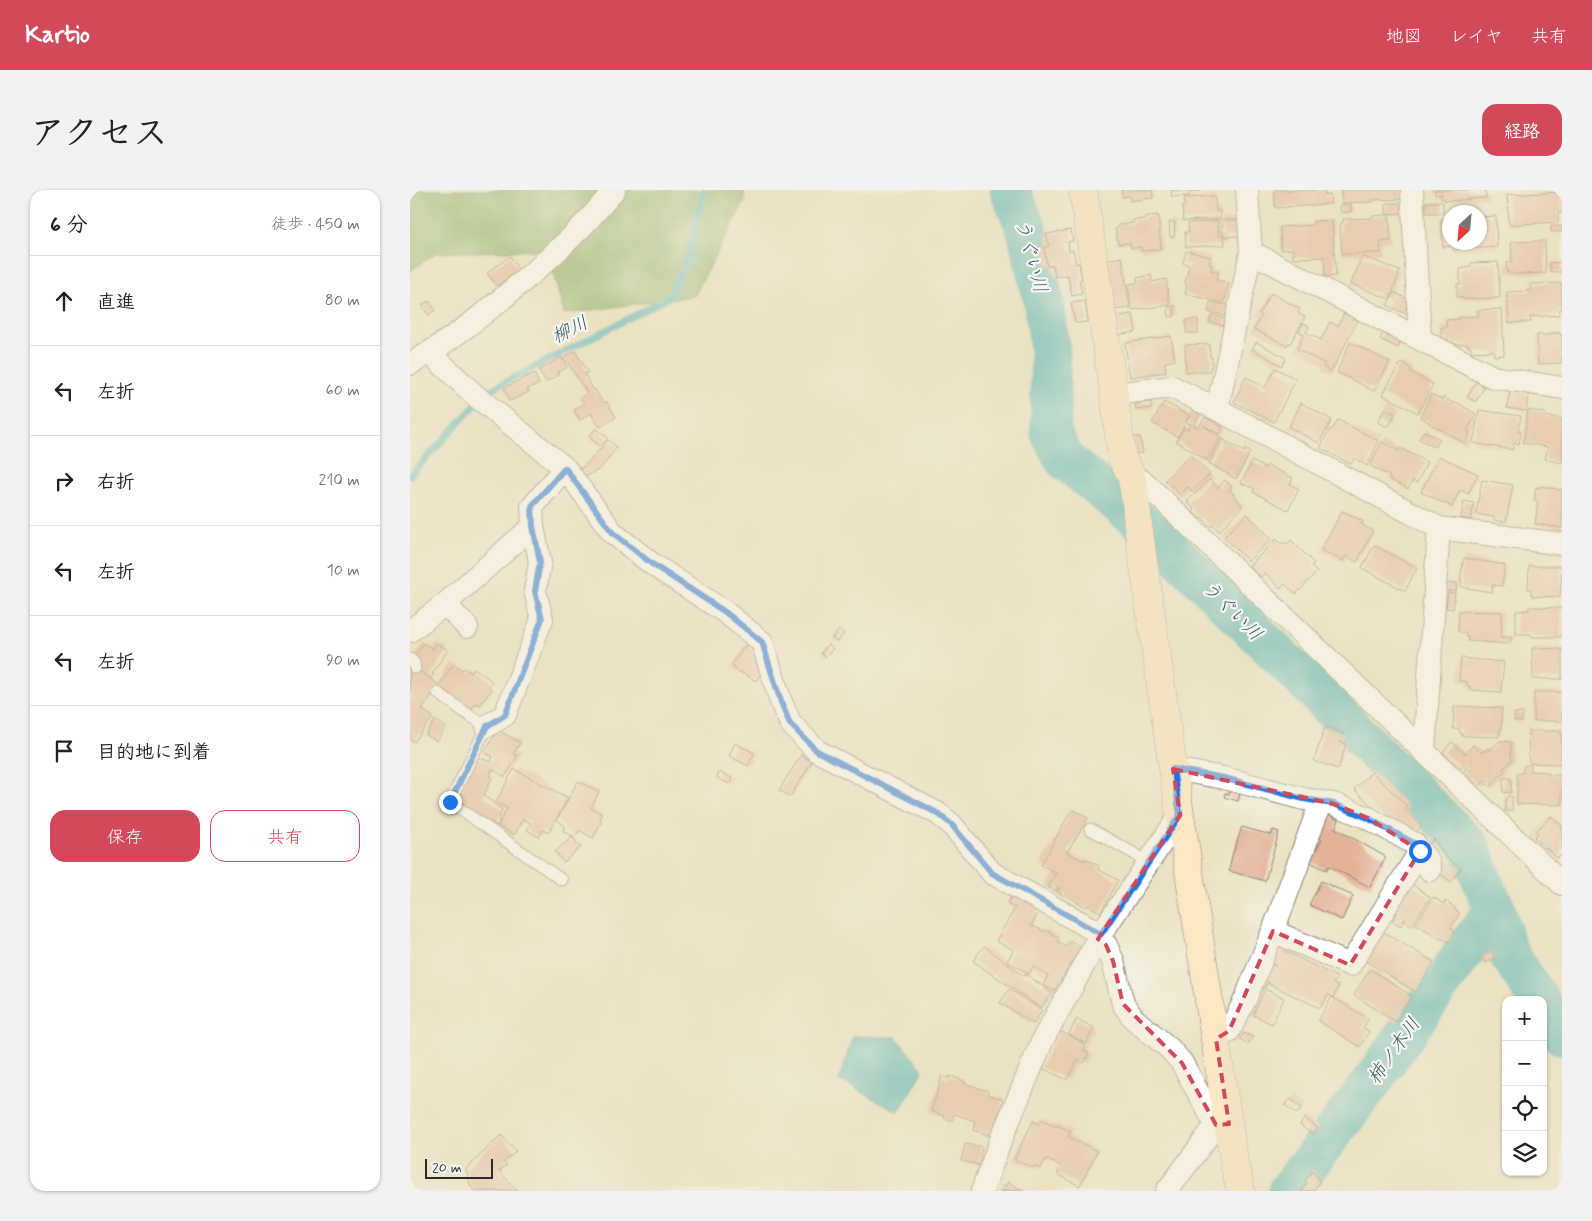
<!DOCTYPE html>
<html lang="ja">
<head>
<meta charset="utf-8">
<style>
	:root { --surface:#fff; --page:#f2f2f2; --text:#202124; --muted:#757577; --line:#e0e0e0; --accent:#d1495b }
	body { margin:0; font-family:Mynerve,"Klee One",sans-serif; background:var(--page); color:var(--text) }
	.controls { position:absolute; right:15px; bottom:15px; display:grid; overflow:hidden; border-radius:10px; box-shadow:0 1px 4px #0004 }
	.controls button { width:45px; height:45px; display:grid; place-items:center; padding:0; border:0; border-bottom:1px solid var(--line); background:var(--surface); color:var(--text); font:25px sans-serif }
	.compass { position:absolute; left:1032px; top:15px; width:45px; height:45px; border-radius:50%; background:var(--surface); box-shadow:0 1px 4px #0004; rotate:206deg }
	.scale { position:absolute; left:15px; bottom:12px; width:68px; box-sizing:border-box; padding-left:5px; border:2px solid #2b2b2b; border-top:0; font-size:14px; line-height:18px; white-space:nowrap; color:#2b2b2b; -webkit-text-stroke:4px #f6f6f2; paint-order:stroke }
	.stop { position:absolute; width:15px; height:15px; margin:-11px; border:4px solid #1a73e8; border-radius:50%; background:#fff }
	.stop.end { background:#1a73e8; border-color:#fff; box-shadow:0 1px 5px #0008 }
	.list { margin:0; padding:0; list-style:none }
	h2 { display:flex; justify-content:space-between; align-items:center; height:65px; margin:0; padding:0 20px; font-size:21px }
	h2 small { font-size:16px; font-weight:400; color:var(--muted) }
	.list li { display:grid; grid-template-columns:32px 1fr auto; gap:15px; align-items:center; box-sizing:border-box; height:90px; padding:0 20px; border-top:1px solid var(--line) }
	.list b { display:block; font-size:19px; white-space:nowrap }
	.list em { font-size:16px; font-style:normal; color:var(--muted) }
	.actions { display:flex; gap:10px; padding:15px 20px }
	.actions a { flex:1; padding:11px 0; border:1px solid var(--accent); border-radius:15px; text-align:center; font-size:18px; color:var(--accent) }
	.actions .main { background:var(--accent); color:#fff }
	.icon { flex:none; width:28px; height:28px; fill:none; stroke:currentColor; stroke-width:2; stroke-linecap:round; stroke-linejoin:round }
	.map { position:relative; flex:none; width:1152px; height:1001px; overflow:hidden; border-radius:15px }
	header { display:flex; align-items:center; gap:30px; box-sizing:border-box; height:70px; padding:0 25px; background:var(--accent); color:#fff }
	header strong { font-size:24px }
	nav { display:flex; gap:28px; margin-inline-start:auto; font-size:18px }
	.intro { display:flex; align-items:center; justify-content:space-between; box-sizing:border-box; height:120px; padding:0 30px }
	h1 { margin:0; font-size:35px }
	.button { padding:12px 22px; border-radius:15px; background:var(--accent); color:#fff; font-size:18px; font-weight:700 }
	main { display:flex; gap:30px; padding:0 30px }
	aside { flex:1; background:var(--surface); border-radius:15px; box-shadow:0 1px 4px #0004 }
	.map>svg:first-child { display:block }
</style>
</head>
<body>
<header>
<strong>Kartio</strong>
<nav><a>地図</a><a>レイヤ</a><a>共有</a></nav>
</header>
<div class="intro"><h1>アクセス</h1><a class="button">経路</a></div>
<main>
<aside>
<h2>6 分<small>徒歩 · 450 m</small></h2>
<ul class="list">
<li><svg class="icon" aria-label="ahead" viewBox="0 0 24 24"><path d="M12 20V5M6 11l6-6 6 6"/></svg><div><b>直進</b></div><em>80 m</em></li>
<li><svg class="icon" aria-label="left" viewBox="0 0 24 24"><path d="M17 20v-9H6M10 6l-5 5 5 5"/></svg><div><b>左折</b></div><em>60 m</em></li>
<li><svg class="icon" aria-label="right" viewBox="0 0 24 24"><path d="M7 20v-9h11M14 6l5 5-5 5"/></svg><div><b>右折</b></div><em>210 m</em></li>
<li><svg class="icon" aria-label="left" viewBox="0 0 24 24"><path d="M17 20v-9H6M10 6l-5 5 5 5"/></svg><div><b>左折</b></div><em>10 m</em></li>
<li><svg class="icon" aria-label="left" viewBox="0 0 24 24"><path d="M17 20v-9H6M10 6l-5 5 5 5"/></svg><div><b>左折</b></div><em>90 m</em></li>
<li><svg class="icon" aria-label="arrive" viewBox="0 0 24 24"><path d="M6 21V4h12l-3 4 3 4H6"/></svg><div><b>目的地に到着</b></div></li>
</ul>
<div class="actions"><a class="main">保存</a><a>共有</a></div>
</aside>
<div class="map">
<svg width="1152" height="1001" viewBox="0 0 1152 1001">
	<rect width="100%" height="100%" fill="#f6f6f2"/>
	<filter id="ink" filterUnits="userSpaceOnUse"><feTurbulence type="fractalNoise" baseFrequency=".02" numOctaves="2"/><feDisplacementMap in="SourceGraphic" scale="10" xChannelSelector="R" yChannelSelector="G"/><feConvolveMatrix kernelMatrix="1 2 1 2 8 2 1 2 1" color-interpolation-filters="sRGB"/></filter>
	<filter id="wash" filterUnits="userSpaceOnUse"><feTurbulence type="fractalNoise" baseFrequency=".0096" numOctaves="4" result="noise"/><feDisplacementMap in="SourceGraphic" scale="20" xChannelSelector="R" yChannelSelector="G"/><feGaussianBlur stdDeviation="1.12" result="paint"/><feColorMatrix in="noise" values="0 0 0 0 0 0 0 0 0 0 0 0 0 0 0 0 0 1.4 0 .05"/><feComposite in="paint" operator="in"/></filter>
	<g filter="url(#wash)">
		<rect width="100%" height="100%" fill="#ebe2c3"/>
		<path fill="#83ae66" stroke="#576c48" d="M0,0H334L335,11L284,106L154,124L137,60L26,63L0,81Z"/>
		<path fill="#41b1bb" stroke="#366e73" d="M443,846L486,847L513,880L489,922L429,890Z"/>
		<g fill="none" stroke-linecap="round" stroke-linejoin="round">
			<path stroke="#41b1bb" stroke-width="7" d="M0,286L78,201L258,108L280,63L293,0"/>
			<path stroke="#41b1bb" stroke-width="41" d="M600,0L617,40L634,113L640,160L641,244L655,270L743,342L892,488L1061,658L1073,693L1085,718L1097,761L1129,810
				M1133,816L1152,845
				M878,1001L961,893L1085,718"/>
		</g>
		<g id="blocks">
			<path fill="#e4b299" d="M711,0H742L743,8L720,11V6L712,7Z
				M761,0H791V1L779,2V6L762,7Z
				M864,0H914L915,5H920L921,14L865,18Z
				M931,0H992V9L962,10V12L932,13Z
				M1025,0H1075L1076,8L1035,11V9H1031V4L1025,5Z
				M1152,2V23H1148V32L1099,35L1097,5Z
				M805,6L806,21H810L811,29L773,31L772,17L775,16L774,8Z
				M1016,12H1033V23H1016Z
				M976,13H994L995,23L976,24Z
				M941,14V22L931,23L930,15Z
				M748,25L751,59L731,61V57L721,58L720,53L708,54L705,39L708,38V35L723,33V30L735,29L734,27Z
				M979,25L981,51L970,52L971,63L932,64L930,33H933V29L962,28V26Z
				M1086,26L1087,57L1043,60L1042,56L1033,57L1031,29H1040V52H1070V27Z
				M812,30H828L829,46L815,47V45H813Z
				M922,30L926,86L915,87L914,67L883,68V59L871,60L870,37L903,35V31Z
				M808,31L809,46H814L815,55L776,57L775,42H779L778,33Z
				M759,32H765L764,47H760Z
				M1141,36H1152V42H1141Z
				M661,40L663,51L658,52L659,61L663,60L666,74L669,73L672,89L669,90L672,104L662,106L658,85L645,87L643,75L637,76L634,57L639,56L636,44Z
				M1135,51L1136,83L1103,84L1102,83H1097L1096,73L1102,72L1101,52Z
				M776,61L801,67L799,74L802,75L801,80L808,82L806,90L819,93L814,113L775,104L777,94H775L779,75L773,73Z
				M100,66L109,80L87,96L77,83Z
				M952,66L990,81L980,109L941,94Z
				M712,67L720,118L702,120L695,70Z
				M1088,72L1090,108L1052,109V107H1047V94H1050V79L1061,77V73Z
				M1152,72V82H1141L1140,73Z
				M741,85L742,92L756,89L760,115L722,120L718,94L728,93L727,88Z
				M1152,93V119L1149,120V125L1120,127L1121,132L1099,133L1097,102L1121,101L1120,94Z
				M985,102L1000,111L995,119L998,121L996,124L977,115Z
				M861,103L890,119L888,123L895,127L880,154L878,153L877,156L844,139L852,125L849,124Z
				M19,111L25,120L18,125L12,115Z
				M675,111L678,132L665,133L661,113Z
				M800,112L818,115L816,126L798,122Z
				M764,116L765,126L759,127L758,117Z
				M1092,119L1094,165L1084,166V161L1061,162V157H1058V154H1043V152H1038V149H1032L1031,138L1037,137L1036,130L1049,129V127L1069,126L1068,120Z
				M934,123L948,130L921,182L913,177L915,174L887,159L894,144L889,142L893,133L899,136L896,142L911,150L920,132L928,136Z
				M723,124L726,142L706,145L703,127Z
				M802,125L816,129L814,136L799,132Z
				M788,129V143H776V130Z
				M973,143L990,153L988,158L970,149Z
				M1141,143H1150V145H1152V173L1128,174L1127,145H1141Z
				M761,146L765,170L755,172L756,182L720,187L715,153Z
				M846,152L876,168L872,176L842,159Z
				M940,152L980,172L964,201L927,182Z
				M799,154L800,167H802V177H800V181L776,182L775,155Z
				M165,161L178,182L174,184L184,200L185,199L193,213L196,211L206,227L190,237L181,223L170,230L164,220L174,213L170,208L177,203L156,170L155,171L153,168Z
				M151,167L157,177L148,182L149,185L136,192L129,180Z
				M991,173L1002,179L1000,182L1023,194L1008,223L973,205L988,176L989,177Z
				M865,178L886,189L864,232L824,212L836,187L855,198Z
				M124,183L129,194L117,199L119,202L100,211L94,198Z
				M1066,192L1074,197L1066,212L1057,207Z
				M1100,201L1119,204L1116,221L1097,218Z
				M1021,204L1032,210L1033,207L1045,214L1046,212L1066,224L1057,241L1060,243L1055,253L1018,233L1019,232L1010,227Z
				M741,212L742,218L726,220L725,214Z
				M754,212L779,225L768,247L742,233Z
				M891,213L922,230L909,253L879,237Z
				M974,219L985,224L978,237L968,232Z
				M783,220L790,224L784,236L788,238L795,227L813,237L810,244L794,236L811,247L797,270L766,251L774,238L777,240L781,234L776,232Z
				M1069,220L1111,226L1108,241H1111L1109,254L1104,253L1103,260L1063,253Z
				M1118,220L1135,223V226L1152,229V273L1135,269L1138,257L1113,253Z
				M928,230L969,251L957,276L944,268L941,274L910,258L920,239L922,240Z
				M186,238L198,248L190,256L179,247Z
				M1014,241L1030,249L1025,257L1009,249Z
				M722,247H730L733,263L725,264Z
				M812,249L834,262L835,259L840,263L826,289L799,273Z
				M198,250L207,257L191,278L175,287L169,280L181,270Z
				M972,252L989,261L990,258L1017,272L1007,293L1002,291L998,299L979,289L980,286L960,276Z
				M780,265L800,284L782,301L778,297L770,305L755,290Z
				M1029,266L1068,284L1058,304L1050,300L1042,317L1011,302Z
				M842,271L855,278L857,275L883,288L880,294L889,299L878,320L843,302L845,299L831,293Z
				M799,289L808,298L815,290L822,297L819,300L824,304L823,305L833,316L809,341L803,335L801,337L792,328L790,329L783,322L785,320L777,312Z
				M1072,290L1103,295L1096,332L1084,330V327L1066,324Z
				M1130,296L1152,300V338L1125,334L1128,311L1124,310L1126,297L1130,298Z
				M1054,311L1064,313L1061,330L1051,328Z
				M932,321L953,331L951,334L963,341L947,372L936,366L933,371L911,360Z
				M837,324L862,349L838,371L814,347Z
				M866,349L872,354L875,352L877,354L881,350L904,373L901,376L907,382L886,404L875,394L871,398L855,383L851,387L839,376Z
				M964,355L1007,378L995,401L952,378Z
				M1054,368L1095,375L1092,396L1083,395L1082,402L1051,397L1052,390H1050Z
				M1119,376H1152L1150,407L1122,406L1121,399H1118Z
				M1037,393H1047L1046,401L1036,400Z
				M1038,402L1045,403L1043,419L1036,418Z
				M1119,417L1152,418L1151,447H1121V444H1106V421L1119,420Z
				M1049,421L1092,422L1091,447H1101L1100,454L1058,451V447H1056V442H1048Z
				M429,440L434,444L427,452L422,448Z
				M14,453L23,459L27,453L38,460L22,484H24L21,488L11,482L29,495L44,474L52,480L54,478L61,483L64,478L82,491L78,497L82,499L70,515L66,513L59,522L27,498L12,519L23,527L4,552L0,549V478L6,483L11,475L3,469Z
				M336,454L351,464L357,473L346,491L323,478L325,477L322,475Z
				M419,454L423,459L415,467L411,463Z
				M1122,458L1152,459V489H1123Z
				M1051,468L1094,472L1091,502L1060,500V496H1057V492L1049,491Z
				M1124,502H1152V531H1124Z
				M1044,516L1092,518L1091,541H1089V547L1052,546V543H1050V539H1043Z
				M1104,523H1113L1112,532L1104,531Z
				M25,530L36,537L27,551L16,545Z
				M915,537L933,543L930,552L936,554L928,579L904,571Z
				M88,540L110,553L103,564L108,566L95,587L82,579L80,586L82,587L74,606L92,619L88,630L90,631L87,636L81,632L80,634L45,611L65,566L81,572L83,566L74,563Z
				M1118,541H1150V543H1152L1151,574L1119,573Z
				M1089,551L1101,552V568L1102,570L1093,579L1095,581L1080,597L1074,591L1069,596L1054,581L1056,578L1053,575L1051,578L1033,562L1042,552L1055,564L1063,555L1071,563L1073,560L1075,562L1078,558L1080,561Z
				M325,553L344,563L338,576L319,566Z
				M391,565L402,572L380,607L369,600Z
				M1114,575H1121V581L1138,582V585H1152V615L1107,614V584L1112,583Z
				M104,579L158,608L138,643L133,640L129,647L117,640L121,633L113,629L104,645L88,636L97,618L86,612Z
				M309,582L322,588L320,594L307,588Z
				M962,582L998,617L995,619L1012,636L1001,647L981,635L944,599Z
				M1093,588H1101V603L1093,602Z
				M168,591L189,602L181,618L192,624L190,629L192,631L183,648L169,640L165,647L153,641L155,636L147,630Z
				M821,600L830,603L828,611L814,607L815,603L819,604Z
				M1098,606H1102V621H1095V610Z
				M662,619L678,628L657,662L674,671L676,669L689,676L687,679L708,690L691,722L677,715L676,717L657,706L658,705L656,703L654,706L647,702L650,698L648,697L646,701L638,697L646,683L631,675Z
				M913,622L929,630L925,638L976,667L960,697L919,676L916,680L900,672L912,649L902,644Z
				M1141,626L1152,636V667L1150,665L1147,668L1124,647L1128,643L1126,641Z
				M832,637L861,645L863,640L869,642L855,691L819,681L822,666Z
				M162,647L171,657L154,672L145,662Z
				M1024,649L1036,667L1051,678L1041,692L1027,681L1016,658Z
				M997,690L1020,707L1002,736L995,731V729L991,736L982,731L987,723L979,718Z
				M911,691L943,706L932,730L899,715Z
				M605,700L632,717L621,736L623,738L624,736L634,742L636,740L649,748L647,751L656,757L660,751L671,758L644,801L633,795L638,786L623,776L619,784L597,771L604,760L586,751L605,718L597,714Z
				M1023,707L1034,714L1035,711L1046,718L1045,720L1050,723L1041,738L1045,741L1039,752L1034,749L1033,750L1006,734Z
				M972,741L1024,772L1006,802L954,770Z
				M865,747L879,754L875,761L927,787L923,794L929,796L923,807L918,805L910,818L859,794L858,791L855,798L844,793L855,772L866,776L854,770Z
				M574,756L611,784L615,786L616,784L642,803L631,818L563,771Z
				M1082,761L1085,769L1075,773L1072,766Z
				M960,779L1002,806L986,832L944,805Z
				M599,799L632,820L624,834L590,813Z
				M855,799L874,808L862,834L843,825Z
				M922,807L959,829L953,838L959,841L950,857L908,831Z
				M667,829L684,838L676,854L659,844Z
				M650,841L672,852L671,853L676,856L673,860L679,863L674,873L668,869L657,890L630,877Z
				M834,843L843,847L838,854L830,849Z
				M532,886L539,889L540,886L555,891L554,893L578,901L577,904L593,909L581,946L563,940L565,931L544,924L542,931L534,928L535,926L521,921Z
				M880,909L892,917L887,924L875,915Z
				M895,928L908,938L903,945L890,935Z
				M631,929L646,937L647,935L661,941L658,947L687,961L670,996L647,984L651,976L636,969L630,979L624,976L623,978L604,969L623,931L629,934Z
				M91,945L106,961L94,972L97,975L89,981L108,1001H65L61,997L56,979Z
				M555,954L572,957L569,975L551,971Z
				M903,981L910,992L903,1001H891L897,992L895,990Z
				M598,992L614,1001H590L594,995L596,996Z"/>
		</g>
	</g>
	<g filter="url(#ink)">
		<use href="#blocks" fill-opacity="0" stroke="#8b8677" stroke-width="1"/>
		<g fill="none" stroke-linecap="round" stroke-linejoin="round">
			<g stroke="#8b8677" stroke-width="13">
				<path id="lane" d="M0,469L4,473L5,478
					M28,503L60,526L77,536L40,612L152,690
					M680,639L739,672"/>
			</g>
			<g stroke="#8b8677" stroke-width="24">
				<path id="street" d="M1002,0L1010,149
					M841,62L1083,187L1152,198
					M20,163L67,207L155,278L203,343L242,374L315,422L352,452L371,512L381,534L407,561L527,623L541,634L582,683L691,744
					M0,174C39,152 72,126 106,97C142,67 175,37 204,0
					M704,204L762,197L807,219L1029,338L1152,354
					M807,219L841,62L837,0
					M721,284L734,292L1152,694
					M35,414L57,437
					M0,441L35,414L123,336
					M77,536L95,525L132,429L125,401L130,372L123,336L122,317L155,278
					M1014,561L1029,338
					M763,579L814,588L894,609L924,614L958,628L1005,654L1018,671L1020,680
					M863,741L940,775L1010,661
					M688,749L696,755L703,771L713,814L724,829L760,859L772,873L806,935L757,1001
					M806,849L819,841L835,810L863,741L911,612
					M572,1001L590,952L633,849L691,744L770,625"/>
			</g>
			<g stroke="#8b8677" stroke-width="29">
				<path id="secondary" d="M673,0L704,204L712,269L721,284L726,311L728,335L763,579L825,978L831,1001"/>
			</g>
			<use href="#lane" stroke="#fff" stroke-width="11"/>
			<use href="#street" stroke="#fff" stroke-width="22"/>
			<use href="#secondary" stroke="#fae7c3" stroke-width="28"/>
		</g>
	</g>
	<g fill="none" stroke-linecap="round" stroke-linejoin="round" filter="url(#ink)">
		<path stroke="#1a73e8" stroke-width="6" d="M40,612L77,536L95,525L132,429L125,401L130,372L123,336L122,316L155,278L203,343L242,374L315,422L352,452L371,512L380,534L407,561L527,623L541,634L582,683L691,744L770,625L763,579L814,588L894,609L924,614L958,628L1005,654L1010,661"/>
	</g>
	<path d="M0 0H1152V1001H0ZM763,579L924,614L958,628L1010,661L940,775L863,741L819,841L806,849L819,934L806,935L772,873L713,814L703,771L696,755L688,749L770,625Z" fill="#ebe2c3" fill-opacity=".55" fill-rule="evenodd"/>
	<path fill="none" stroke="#d1495b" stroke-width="4" stroke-dasharray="10 6" stroke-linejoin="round" d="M763,579L924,614L958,628L1010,661L940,775L863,741L819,841L806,849L819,934L806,935L772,873L713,814L703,771L696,755L688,749L770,625Z"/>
	<g text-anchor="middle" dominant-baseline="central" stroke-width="4.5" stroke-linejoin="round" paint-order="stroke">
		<g font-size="19" font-style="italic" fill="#335a5d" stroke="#f6f6f2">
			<text transform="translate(621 66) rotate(75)">うぐい川</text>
			<text transform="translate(160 140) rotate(-27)">柳川</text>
			<text transform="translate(822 421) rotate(45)">うぐい川</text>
			<text transform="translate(984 861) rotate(-55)">柿ノ木川</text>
		</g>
	</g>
</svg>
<div class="controls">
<button>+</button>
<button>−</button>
<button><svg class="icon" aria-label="locate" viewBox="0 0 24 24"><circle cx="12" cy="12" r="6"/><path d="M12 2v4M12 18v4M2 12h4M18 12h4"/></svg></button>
<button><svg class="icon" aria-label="layers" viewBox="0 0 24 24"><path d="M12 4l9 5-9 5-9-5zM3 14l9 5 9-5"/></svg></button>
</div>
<svg class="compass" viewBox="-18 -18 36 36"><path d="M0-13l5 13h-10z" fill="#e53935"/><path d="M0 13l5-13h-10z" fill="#757577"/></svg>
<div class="scale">20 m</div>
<div class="stop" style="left:1010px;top:661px"></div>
<div class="stop end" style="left:40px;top:612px"></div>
</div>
</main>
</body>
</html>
